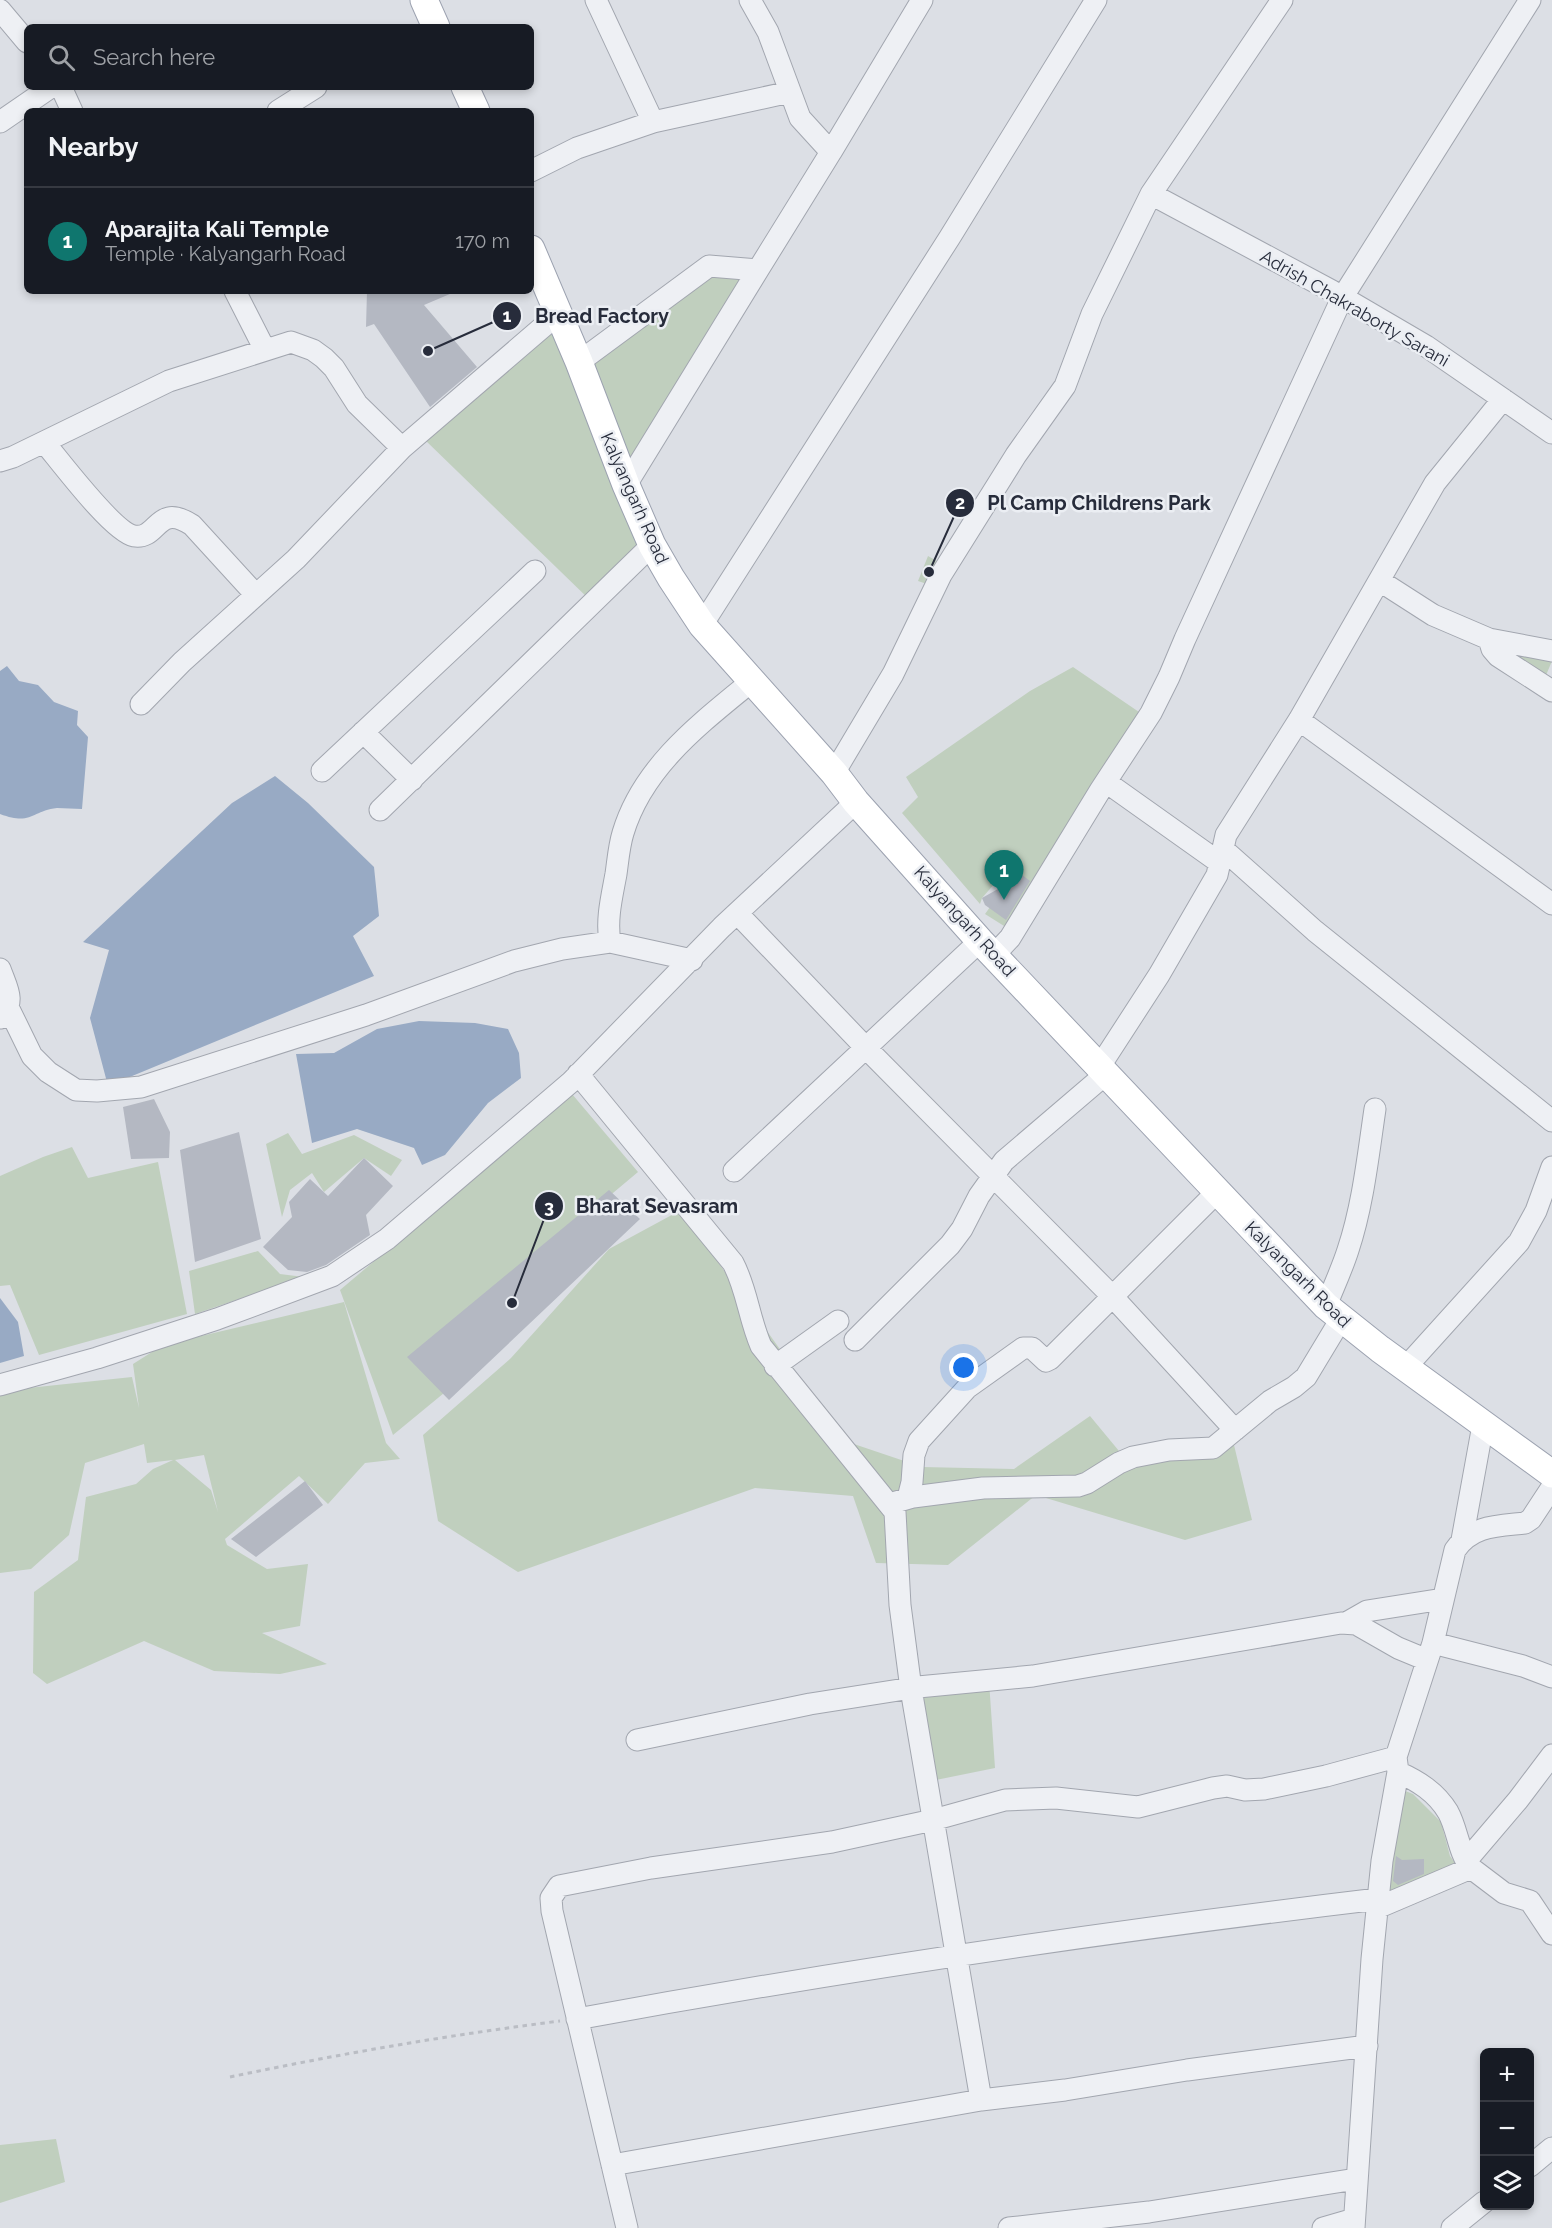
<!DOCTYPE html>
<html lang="en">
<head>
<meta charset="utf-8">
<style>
	:root { --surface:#171b24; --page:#242831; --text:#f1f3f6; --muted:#9ea1a6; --line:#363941; --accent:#0f766e }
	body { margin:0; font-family:Raleway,sans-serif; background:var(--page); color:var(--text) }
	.controls { position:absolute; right:18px; bottom:18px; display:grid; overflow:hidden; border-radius:9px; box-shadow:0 3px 9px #0003 }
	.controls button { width:54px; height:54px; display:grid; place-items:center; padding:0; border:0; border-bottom:2px solid var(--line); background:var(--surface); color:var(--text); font:30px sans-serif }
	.you { position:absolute; left:964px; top:1368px; width:21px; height:21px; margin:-15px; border:4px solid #fff; border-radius:50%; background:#1a73e8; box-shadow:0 0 0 9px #1a73e833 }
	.badge { display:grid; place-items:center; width:39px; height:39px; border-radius:50%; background:var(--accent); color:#fff; font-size:20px; font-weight:700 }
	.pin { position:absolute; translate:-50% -50px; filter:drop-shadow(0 2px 3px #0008) }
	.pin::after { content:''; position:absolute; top:32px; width:21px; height:18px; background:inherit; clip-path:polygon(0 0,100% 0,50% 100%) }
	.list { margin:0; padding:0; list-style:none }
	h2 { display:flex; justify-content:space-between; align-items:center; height:78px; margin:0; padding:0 24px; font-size:26px }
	h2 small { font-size:20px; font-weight:400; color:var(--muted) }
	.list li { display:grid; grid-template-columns:39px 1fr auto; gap:18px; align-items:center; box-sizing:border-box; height:108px; padding:0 24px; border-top:2px solid var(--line) }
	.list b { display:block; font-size:22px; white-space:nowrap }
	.list p { margin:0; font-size:20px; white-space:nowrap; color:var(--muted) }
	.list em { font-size:20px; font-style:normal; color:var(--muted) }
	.icon { flex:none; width:33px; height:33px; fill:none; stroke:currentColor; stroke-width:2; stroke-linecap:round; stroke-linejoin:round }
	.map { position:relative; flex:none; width:1552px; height:2228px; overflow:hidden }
	.search { position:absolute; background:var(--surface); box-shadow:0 3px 9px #0003; left:24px; top:24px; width:510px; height:66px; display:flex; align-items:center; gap:15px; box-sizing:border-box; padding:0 21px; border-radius:9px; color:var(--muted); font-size:22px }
	.panel { position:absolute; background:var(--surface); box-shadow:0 3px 9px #0003; left:24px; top:108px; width:510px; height:186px; border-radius:9px }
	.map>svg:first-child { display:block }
</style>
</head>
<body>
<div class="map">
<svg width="1552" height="2228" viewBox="0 0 1552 2228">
	<rect width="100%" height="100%" fill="#dcdfe5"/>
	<path fill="#c0cfbe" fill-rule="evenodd" d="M708,272L749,273L624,476L652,545L593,603L424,439L558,314L581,371Z
		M928,556L942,564L930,585L918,581Z
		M1501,643L1552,661L1544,680Z
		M1073,667L1139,712L1078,809L1012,931L985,914L1003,889L996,882L982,898L980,904L902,813L918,797L906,777L1030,691Z
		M572,1094L638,1172L415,1359L444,1393L393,1435L340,1290Z
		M288,1133L302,1154L354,1135L402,1160L391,1176L364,1158L324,1192L312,1173L290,1190L282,1217L266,1144Z
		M72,1147L88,1178L158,1162L187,1314L39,1355L10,1285L0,1286V1176L43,1157Z
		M681,1210L845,1441L922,1467L1014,1469L1090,1416L1119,1451L1172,1441L1234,1445L1252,1520L1185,1540L1036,1495L948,1565L876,1563L853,1496L755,1488L518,1572L438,1521L423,1435L511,1358L609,1249Z
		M258,1251L280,1274L304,1277L195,1314L189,1271Z
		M344,1302L386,1443L400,1459L365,1463L328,1504L299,1476L225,1539L227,1545L267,1569L308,1564L300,1626L262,1633L327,1664L280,1674L214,1671L144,1641L47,1684L33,1673L34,1592L78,1560L86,1497L136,1484L153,1469L173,1460L147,1463L144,1444L85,1463L69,1535L31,1569L0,1573V1391L132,1377L139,1408L133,1364L163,1345ZM204,1455L218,1512L211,1490L175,1460Z
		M989,1681L995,1768L926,1782L911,1689Z
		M1395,1787L1413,1794L1441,1822L1450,1856L1462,1873L1380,1903Z
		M56,2139L65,2182L0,2203V2145Z"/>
	<path fill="#98aac4" d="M7,666L19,681L38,685L54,702L78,711L77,725L88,737L82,809C74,809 65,808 57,808C31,811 32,826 0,814V671Z
		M275,776L308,803L374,867L379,916L353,936L374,976L108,1086L90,1018L109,950L83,942L232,803Z
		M419,1021L475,1023L508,1029L519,1053L521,1078L488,1103L445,1155L422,1165L414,1148L357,1129L312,1143L296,1054L334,1053L377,1029Z
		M0,1298L18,1322L24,1356L0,1363Z"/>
	<path fill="#b4b8c2" d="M367,291H457L424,305L477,367L430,407L374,324L366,327Z
		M1021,874L1030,881L1006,920L985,905L982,898L998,889L1009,890Z
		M154,1099L170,1132L169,1158L131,1159L123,1107Z
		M239,1132L261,1239L195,1262L180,1150Z
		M364,1158L393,1186L366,1215L370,1235L326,1265L307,1272L288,1270L263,1247L292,1217L289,1202L310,1179L328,1196Z
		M609,1190L640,1219L449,1400L407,1357Z
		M305,1481L323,1505L256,1557L231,1539Z
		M1396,1856L1402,1860L1424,1859V1874L1398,1885L1393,1881Z"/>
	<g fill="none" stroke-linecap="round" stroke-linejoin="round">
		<g stroke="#a2a6af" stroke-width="23">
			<path id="minor" d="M596,0L653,122
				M750,0L768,32L800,118L831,152L758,270
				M0,10L27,42
				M61,87L72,111
				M278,111L316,87
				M0,122L51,87
				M831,152L922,0
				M531,171L577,148L653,122L790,92
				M1151,194L1332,291L1426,346L1552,433
				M235,291L265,350
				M579,362L709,266L758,270L626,485
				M44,442C60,461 113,532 134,536C159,540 156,502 192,525L256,595
				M0,461L13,457L169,381L291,342L313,350L324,358L334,368L357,404L402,448
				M1380,581L1433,615L1489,639L1552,651
				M702,625L950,237L1096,0
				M1489,639L1492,649L1498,656L1552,691
				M141,704L182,662L296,559L402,448L558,314
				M1299,720L1552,904
				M363,732L412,780
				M322,771L535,571
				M834,773L893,674L941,575L1016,455L1065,386L1092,314L1151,194L1282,0
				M1106,782L1220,863
				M380,810L652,545
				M1223,849L1315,931L1552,1121
				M737,913L866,1048L1112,1296L1235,1430
				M610,942C606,919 612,896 616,874C618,860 619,846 623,833C643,766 701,723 752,681
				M994,955L1010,938L1101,789L1151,713L1169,677L1185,639L1342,298L1530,0
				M0,969C7,989 16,1000 1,1018
				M9,1009L32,1056L48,1072L76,1090L97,1091L141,1087L366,1015L514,961L562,949L610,942L692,960
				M1100,1066L1159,975L1217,875L1226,835L1299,720L1435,483L1503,399
				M578,1074L733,1263C747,1289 749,1319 761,1346L895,1512L900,1605L911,1689L981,2100
				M734,1171L980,941
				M1326,1306C1333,1288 1342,1269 1348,1250C1363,1205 1368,1156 1375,1109
				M855,1340L950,1245L962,1229L979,1196L1004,1161L1107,1073
				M775,1366L838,1321
				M1406,1367L1519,1242L1536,1211L1552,1167
				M0,1385L97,1358L217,1319L332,1276L387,1239L571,1082L722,927L856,802
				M908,1498L912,1482L914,1455L919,1441L967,1388L1023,1348H1032L1046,1361L1050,1359L1217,1192
				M889,1504L913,1497L983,1488L1078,1486L1087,1483L1119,1463L1133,1457L1169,1450L1213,1448L1270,1401L1294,1387L1306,1377L1341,1319
				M1462,1540L1483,1425
				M1346,1623L1367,1611L1443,1599
				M1433,1643L1523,1666L1552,1677
				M637,1740L810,1704L918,1687L1033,1676L1341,1623L1356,1624L1398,1648L1427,1660
				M1398,1772C1418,1781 1436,1792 1448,1812C1458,1830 1458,1852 1471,1868
				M1466,1861L1518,1800L1552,1755
				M1377,1908L1471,1868L1504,1893L1530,1901L1552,1934
				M577,2019C843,1970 1110,1931 1378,1899
				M612,2165L981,2100L1065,2090L1187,2070L1367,2046
				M1530,2166L1552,2148
				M627,2228L552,1911L551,1898L559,1886L651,1868L832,1842L933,1820L1005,1800L1056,1798L1138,1807L1213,1788L1227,1786L1245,1790L1264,1789L1326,1776L1396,1757
				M1009,2228L1149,2212L1356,2179
				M1323,2228L1354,2219
				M1354,2228L1372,1959L1382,1861L1398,1772L1396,1757L1433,1643L1455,1550C1472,1525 1498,1526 1525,1523L1531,1519L1552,1487
				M1452,2228L1484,2202"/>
		</g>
		<g stroke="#9ca2b0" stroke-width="29">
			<path id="major" d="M424,0L436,27
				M465,87L476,111
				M531,249L579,362L626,485L652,545L671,578L702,625L834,773L856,802L980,941L1326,1306L1380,1349L1552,1474"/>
		</g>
		<path stroke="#babdc4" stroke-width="3" stroke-dasharray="4.5 4.5" stroke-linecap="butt" d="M230,2077C339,2054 449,2035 560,2021"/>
		<use href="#minor" stroke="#eef0f4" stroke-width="21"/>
		<use href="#major" stroke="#fff" stroke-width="27"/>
	</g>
	<g text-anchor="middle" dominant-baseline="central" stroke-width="5" stroke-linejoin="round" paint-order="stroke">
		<g font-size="18" fill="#272c3b" stroke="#ebeef3">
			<text transform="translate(1355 308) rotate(30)">Adrish Chakraborty Sarani</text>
			<text transform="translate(635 498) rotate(66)">Kalyangarh Road</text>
			<text transform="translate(965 921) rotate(48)">Kalyangarh Road</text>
			<text transform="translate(1298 1274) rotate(45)">Kalyangarh Road</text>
		</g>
	</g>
	<path fill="none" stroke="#272c3b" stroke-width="2" d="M428 351L507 316M929 572L960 503M512 1303L549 1206"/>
	<g fill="#272c3b" stroke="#ebeef3" stroke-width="2">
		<circle cx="428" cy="351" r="6"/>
		<circle cx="929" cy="572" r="6"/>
		<circle cx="512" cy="1303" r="6"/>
		<circle cx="507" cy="316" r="15"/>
		<circle cx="960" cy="503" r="15"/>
		<circle cx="549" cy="1206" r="15"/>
	</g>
	<g font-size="18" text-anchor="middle" font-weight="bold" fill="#fff">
		<text x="507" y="322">1</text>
		<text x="960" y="509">2</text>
		<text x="549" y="1213">3</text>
	</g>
	<g font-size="20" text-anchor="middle" font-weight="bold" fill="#272c3b" stroke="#ebeef3" stroke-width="5" stroke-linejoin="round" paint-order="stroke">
		<text x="602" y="323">Bread Factory</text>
		<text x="1099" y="510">Pl Camp Childrens Park</text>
		<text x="657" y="1213">Bharat Sevasram</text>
	</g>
</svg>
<div class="controls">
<button>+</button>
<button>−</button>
<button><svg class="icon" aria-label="layers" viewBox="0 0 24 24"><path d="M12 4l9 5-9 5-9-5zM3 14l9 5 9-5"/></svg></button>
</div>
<div class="you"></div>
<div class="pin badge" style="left:1004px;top:900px">1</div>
<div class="search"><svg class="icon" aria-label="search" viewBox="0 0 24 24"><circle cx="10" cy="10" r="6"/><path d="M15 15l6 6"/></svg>Search here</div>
<section class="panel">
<h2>Nearby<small></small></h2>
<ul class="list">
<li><span class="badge">1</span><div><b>Aparajita Kali Temple</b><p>Temple · Kalyangarh Road</p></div><em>170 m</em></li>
</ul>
</section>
</div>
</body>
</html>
